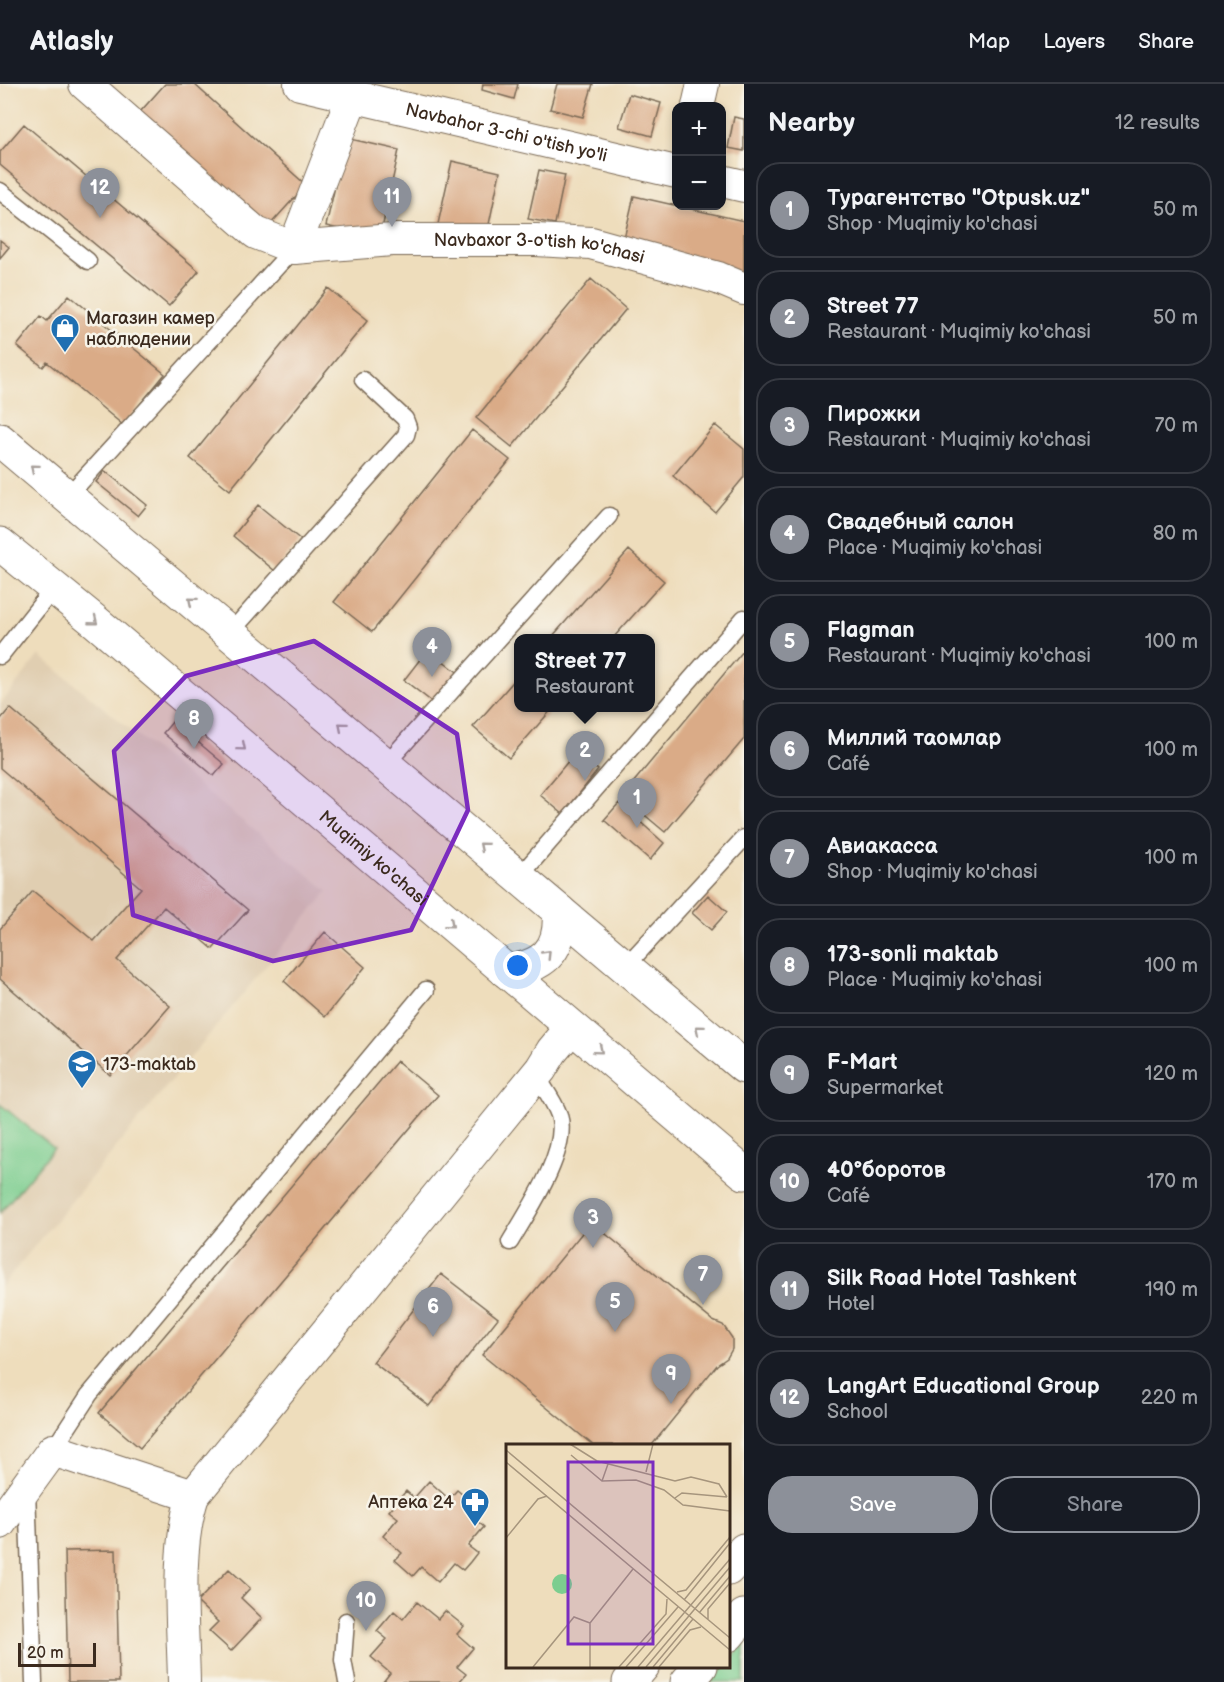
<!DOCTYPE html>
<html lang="en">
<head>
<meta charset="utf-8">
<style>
	:root { --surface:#171b24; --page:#20242c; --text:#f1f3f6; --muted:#9ea1a6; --line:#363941; --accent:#8c9099 }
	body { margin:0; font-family:"Balsamiq Sans",sans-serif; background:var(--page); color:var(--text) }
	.controls { position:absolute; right:18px; top:18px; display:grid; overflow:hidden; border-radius:12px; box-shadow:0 3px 9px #0003 }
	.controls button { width:54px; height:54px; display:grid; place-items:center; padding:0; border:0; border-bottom:2px solid var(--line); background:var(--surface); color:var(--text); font:30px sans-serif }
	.scale { position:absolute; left:18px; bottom:15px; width:78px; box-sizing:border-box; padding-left:6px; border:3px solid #3b2a1e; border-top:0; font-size:16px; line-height:21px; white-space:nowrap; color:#3b2a1e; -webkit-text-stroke:4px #f7f3e8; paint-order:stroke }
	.you { position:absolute; left:518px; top:882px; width:21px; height:21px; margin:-15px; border:4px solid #fff; border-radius:50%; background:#1a73e8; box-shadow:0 0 0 9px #1a73e833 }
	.badge { display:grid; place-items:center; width:39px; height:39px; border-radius:50%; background:var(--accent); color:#fff; font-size:20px; font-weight:700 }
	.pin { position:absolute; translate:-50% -50px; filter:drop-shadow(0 2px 3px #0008) }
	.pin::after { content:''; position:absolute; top:32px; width:21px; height:18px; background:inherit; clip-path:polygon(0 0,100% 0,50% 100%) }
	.popup { position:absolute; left:514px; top:550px; width:141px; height:78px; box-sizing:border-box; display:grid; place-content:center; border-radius:12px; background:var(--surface); filter:drop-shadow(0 2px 4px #0005); font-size:20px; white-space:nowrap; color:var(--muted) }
	.popup b { font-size:22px; color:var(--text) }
	.popup::after { content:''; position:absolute; left:50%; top:100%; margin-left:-12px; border:12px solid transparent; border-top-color:var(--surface) }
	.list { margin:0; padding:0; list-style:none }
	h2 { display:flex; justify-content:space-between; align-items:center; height:78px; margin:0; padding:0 24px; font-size:26px }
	h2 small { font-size:20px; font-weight:400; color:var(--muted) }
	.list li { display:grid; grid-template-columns:39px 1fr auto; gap:18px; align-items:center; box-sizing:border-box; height:96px; margin:0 12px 12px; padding:0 12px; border:2px solid var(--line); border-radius:24px }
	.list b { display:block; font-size:22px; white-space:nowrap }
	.list p { margin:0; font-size:20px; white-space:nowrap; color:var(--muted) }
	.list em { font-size:20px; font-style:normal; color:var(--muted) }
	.actions { display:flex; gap:12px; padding:18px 24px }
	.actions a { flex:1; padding:14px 0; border:2px solid var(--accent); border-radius:24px; text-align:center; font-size:21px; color:var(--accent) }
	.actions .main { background:var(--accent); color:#fff }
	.map { position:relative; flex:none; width:744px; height:1598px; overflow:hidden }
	header { display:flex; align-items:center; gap:36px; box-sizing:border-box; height:84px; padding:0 30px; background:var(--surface); border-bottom:2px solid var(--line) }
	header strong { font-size:28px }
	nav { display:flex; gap:33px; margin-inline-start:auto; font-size:21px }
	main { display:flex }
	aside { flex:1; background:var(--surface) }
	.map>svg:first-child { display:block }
</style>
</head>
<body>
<header>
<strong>Atlasly</strong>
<nav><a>Map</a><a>Layers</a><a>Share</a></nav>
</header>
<main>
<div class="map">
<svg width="744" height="1598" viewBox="0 0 744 1598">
	<rect width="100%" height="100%" fill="#f7f3e8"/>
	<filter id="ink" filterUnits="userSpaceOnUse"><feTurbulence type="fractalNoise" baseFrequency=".0167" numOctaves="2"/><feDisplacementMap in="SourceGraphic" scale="12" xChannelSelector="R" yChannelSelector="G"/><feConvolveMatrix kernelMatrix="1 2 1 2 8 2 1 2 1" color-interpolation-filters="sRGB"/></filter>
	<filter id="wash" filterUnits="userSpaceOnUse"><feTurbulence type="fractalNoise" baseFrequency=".008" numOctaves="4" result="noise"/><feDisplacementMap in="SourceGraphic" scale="24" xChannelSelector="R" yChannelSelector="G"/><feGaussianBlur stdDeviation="1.35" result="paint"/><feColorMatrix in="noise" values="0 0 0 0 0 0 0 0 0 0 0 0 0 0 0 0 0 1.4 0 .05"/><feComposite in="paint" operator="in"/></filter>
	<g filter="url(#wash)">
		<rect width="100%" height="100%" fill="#eeddbc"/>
		<path fill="#e0ceb1" d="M39,571L328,807L0,1204V621Z"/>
		<path fill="#7ccd8f" stroke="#5c7c56" stroke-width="1.5" d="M0,1020L54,1064L0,1129Z
			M744,1559V1598H710L725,1582H728V1578Z"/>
		<g id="blocks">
			<path fill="#daab87" d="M165,0H194L306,101L268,143L140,28Z
				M483,0H518L514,15L482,6Z
				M557,0H593L583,33L550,25Z
				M629,10L661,19L652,52L619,43Z
				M734,33L744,35V67L728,64Z
				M24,40L199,187L169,222L0,81V68Z
				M346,54L399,66L380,154L326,142Z
				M452,77L500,88L488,145L465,140L461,155L436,149Z
				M539,86L565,91L555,140L528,135Z
				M634,112L744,137V196L621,167Z
				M0,156L9,163L0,174Z
				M591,195L626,225L512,363L476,334Z
				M328,204L368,236L230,406L190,374Z
				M69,211L165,290L123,341L47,278L43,283L17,262L41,232L47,237Z
				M715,341L744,365V393L715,428L673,392Z
				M472,346L510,376L372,548L334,518Z
				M105,387L147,421L138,432L96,398Z
				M258,421L301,456L275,487L233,452Z
				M629,466L664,497L613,554H551Z
				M428,565L461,591L436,621L404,596Z
				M744,566V655L665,748L622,712Z
				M519,591V624H553L509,674L473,643Z
				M10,624L248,826L213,865L164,823L117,876L170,922L110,991L0,895V845L33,807L94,857L141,804L0,684V636Z
				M173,637L224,680L214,692L163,649Z
				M575,669L598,686L563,730L540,711Z
				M619,719L664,759L650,776L604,736Z
				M708,811L727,828L711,846L692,829Z
				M325,848L365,883L325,933L284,897Z
				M397,977L438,1011L140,1364L99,1329Z
				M591,1138L713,1237L723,1241L732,1254V1265L727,1274L717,1281L652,1361H593L482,1271Z
				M441,1190L498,1234L429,1322L373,1278Z
				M429,1397L449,1415L457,1406L475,1421L468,1429L484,1443L468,1462L477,1469L470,1478L463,1486L454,1479L438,1498L421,1483L413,1492L395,1476L402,1469L383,1452L398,1434L389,1427L406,1407L414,1414Z
				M116,1466L119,1598H68L65,1467Z
				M229,1485L250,1504L241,1514L262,1534L231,1567L209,1547L218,1538L197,1518Z
				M417,1518L438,1535L445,1527L464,1542L457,1550L473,1564L457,1583L466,1590L459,1598H383L390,1589L371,1573L387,1555L377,1547L394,1527L403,1535Z"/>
		</g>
	</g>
	<g filter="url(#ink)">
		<use href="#blocks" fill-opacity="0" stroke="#7a6955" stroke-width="1.5"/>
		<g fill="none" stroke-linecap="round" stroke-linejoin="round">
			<g stroke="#7a6955" stroke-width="19">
				<path id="service" d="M0,107L88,177
					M68,412L294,164
					M230,549L406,351L408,343L405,335L363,296
					M0,572L53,505
					M386,680L609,432
					M519,793L744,534
					M625,883L744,754
					M510,1158C527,1129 570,1066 559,1031C554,1017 543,1003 536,991
					M53,1366L89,1311L426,906
					M27,1406L34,1598
					M346,1537L343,1576L347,1598"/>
			</g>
			<g stroke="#7a6955" stroke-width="34">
				<g id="minor">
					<path id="s1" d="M85,0L256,149L294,164L392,156H536L591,159L718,194L744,205"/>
					<path id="s2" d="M300,0L676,88"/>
					<path d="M698,22L703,0"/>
					<path d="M722,97L744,102"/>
					<path d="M294,164L352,13"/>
					<path d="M0,1439L53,1366L193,1412"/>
					<path d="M184,1598C183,1540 175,1466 193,1412L541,985L552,967L572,943"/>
				</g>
			</g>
			<g stroke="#7a6955" stroke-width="35">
				<path id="tertiary" d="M728,1485L744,1466
					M629,1598L643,1582"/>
			</g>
			<g stroke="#7a6955" stroke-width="35">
				<g id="primary">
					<path d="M0,356L744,983"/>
					<path id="s3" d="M0,460L96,538L744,1089"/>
					<path d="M506,887C544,883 562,866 559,827"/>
					<path d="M728,1551L744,1532"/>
					<path d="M687,1598L701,1582"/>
				</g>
			</g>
			<use href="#service" stroke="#fff" stroke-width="16"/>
			<use href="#minor" stroke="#fff" stroke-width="32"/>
			<use href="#tertiary" stroke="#fff" stroke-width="33"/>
			<use href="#primary" stroke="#fff" stroke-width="33"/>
		</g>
		<defs><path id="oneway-chevron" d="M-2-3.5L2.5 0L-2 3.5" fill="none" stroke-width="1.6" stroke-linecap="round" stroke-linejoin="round" transform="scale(1.5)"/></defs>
		<g stroke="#a79f9a">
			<use href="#oneway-chevron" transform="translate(34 384) rotate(-140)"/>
			<use href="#oneway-chevron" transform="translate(192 517) rotate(-140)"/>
			<use href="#oneway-chevron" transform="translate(94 537) rotate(39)"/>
			<use href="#oneway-chevron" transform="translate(342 642) rotate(-140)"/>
			<use href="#oneway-chevron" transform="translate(242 663) rotate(40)"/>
			<use href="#oneway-chevron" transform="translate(483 762) rotate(-140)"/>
			<use href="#oneway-chevron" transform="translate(450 840) rotate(40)"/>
			<use href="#oneway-chevron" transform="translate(547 870) rotate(-46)"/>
			<use href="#oneway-chevron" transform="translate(699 945) rotate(-140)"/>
			<use href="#oneway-chevron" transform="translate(599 966) rotate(40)"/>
		</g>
	</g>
	<path fill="#7b2cbf" fill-opacity="0.2" stroke="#7b2cbf" stroke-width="4.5" stroke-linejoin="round" d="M314,557L457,650L468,726L411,846L273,877L133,831L114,667L186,592Z"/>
	<defs>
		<g id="shop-pin" transform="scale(1.5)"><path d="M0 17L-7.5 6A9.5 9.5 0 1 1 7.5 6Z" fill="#1f6fb2" stroke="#f7f3e8"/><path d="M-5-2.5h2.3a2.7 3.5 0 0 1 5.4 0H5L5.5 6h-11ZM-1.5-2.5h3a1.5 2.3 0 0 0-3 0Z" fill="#fff"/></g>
		<g id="school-pin" transform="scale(1.5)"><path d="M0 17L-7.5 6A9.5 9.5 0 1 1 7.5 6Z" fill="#1f6fb2" stroke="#f7f3e8"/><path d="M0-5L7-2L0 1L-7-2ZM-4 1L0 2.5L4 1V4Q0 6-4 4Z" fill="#fff"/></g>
		<g id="pharmacy-pin" transform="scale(1.5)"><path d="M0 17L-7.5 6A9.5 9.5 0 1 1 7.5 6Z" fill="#1f6fb2" stroke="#f7f3e8"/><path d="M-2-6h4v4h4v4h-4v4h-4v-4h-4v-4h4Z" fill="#fff"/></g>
	</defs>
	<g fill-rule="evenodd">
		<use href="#shop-pin" x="65" y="244"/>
		<use href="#school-pin" x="82" y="980"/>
		<use href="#pharmacy-pin" x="475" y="1418"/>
	</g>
	<g text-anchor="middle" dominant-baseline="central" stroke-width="5" stroke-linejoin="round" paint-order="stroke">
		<g font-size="18" fill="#3b2a1e" stroke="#f7f3e8">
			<text stroke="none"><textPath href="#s2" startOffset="212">Navbahor 3-chi o'tish yo'li</textPath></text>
			<text stroke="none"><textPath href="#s1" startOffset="514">Navbaxor 3-o'tish ko'chasi</textPath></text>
			<text stroke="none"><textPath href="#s3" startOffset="488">Muqimiy ko'chasi</textPath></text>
		</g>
		<g font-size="18" fill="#3b2a1e" stroke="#f7f3e8" text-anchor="start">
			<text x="86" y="234">Магазин камер<tspan x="86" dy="21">наблюдении</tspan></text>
			<text x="103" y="980">173-maktab</text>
			<text x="454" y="1418" text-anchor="end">Аптека 24</text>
		</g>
	</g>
	<g transform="translate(506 1360)">
		<rect width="224" height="224" fill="#eeddbc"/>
		<path d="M46 140a10 10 0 1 1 20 0a10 10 0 1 1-20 0Z" fill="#7ccd8f"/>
		<path fill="none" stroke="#a6957d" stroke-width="1.5" d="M64,0L91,17L169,37L185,33L213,40L221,53M0,6L224,194M65,11L96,37L130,36L158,46L177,61L224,67M0,18L224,206M140,28L147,0M96,37L102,20M169,54L176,49L221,53M0,94L32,55L41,52M171,148L180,146L224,93M178,156L224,99M193,169L224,132M202,175V165L224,139M27,223L68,173L84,179M84,223V179L127,125M113,223L160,170L161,155M120,223L172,163M132,223L224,115M140,223L224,123M147,223L187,175M153,223L184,186L195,183"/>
		<path fill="#7b2cbf" fill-opacity="0.15" stroke="#7b2cbf" stroke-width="3" d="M62,18H147V200H62Z"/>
		<rect width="224" height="224" fill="none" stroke="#3b2a1e" stroke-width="3"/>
	</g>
</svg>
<div class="controls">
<button>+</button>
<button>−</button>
</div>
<div class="scale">20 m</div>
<div class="you"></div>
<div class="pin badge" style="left:637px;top:744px">1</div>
<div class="pin badge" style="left:585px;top:697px">2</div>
<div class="popup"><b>Street 77</b>Restaurant</div>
<div class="pin badge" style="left:593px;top:1164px">3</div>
<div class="pin badge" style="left:432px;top:593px">4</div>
<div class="pin badge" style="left:615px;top:1248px">5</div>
<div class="pin badge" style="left:433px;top:1253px">6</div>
<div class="pin badge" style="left:703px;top:1221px">7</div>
<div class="pin badge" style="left:194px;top:665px">8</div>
<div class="pin badge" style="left:671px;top:1320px">9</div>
<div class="pin badge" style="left:366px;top:1547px">10</div>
<div class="pin badge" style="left:392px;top:143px">11</div>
<div class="pin badge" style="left:100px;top:134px">12</div>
</div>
<aside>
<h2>Nearby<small>12 results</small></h2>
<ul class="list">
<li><span class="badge">1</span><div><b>Турагентство &quot;Otpusk.uz&quot;</b><p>Shop · Muqimiy ko'chasi</p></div><em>50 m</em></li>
<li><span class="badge">2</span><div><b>Street 77</b><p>Restaurant · Muqimiy ko'chasi</p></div><em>50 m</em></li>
<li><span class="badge">3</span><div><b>Пирожки</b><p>Restaurant · Muqimiy ko'chasi</p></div><em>70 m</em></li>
<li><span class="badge">4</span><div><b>Свадебный салон</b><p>Place · Muqimiy ko'chasi</p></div><em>80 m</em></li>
<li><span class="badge">5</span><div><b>Flagman</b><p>Restaurant · Muqimiy ko'chasi</p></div><em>100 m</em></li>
<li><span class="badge">6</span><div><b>Миллий таомлар</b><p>Café</p></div><em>100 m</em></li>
<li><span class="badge">7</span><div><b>Авиакасса</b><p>Shop · Muqimiy ko'chasi</p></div><em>100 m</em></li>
<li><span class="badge">8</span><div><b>173-sonli maktab</b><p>Place · Muqimiy ko'chasi</p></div><em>100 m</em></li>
<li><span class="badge">9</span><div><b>F-Mart</b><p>Supermarket</p></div><em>120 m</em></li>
<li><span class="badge">10</span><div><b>40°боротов</b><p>Café</p></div><em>170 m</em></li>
<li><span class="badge">11</span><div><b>Silk Road Hotel Tashkent</b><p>Hotel</p></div><em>190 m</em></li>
<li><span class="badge">12</span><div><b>LangArt Educational Group</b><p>School</p></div><em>220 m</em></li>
</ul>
<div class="actions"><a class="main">Save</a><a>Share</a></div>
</aside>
</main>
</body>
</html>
